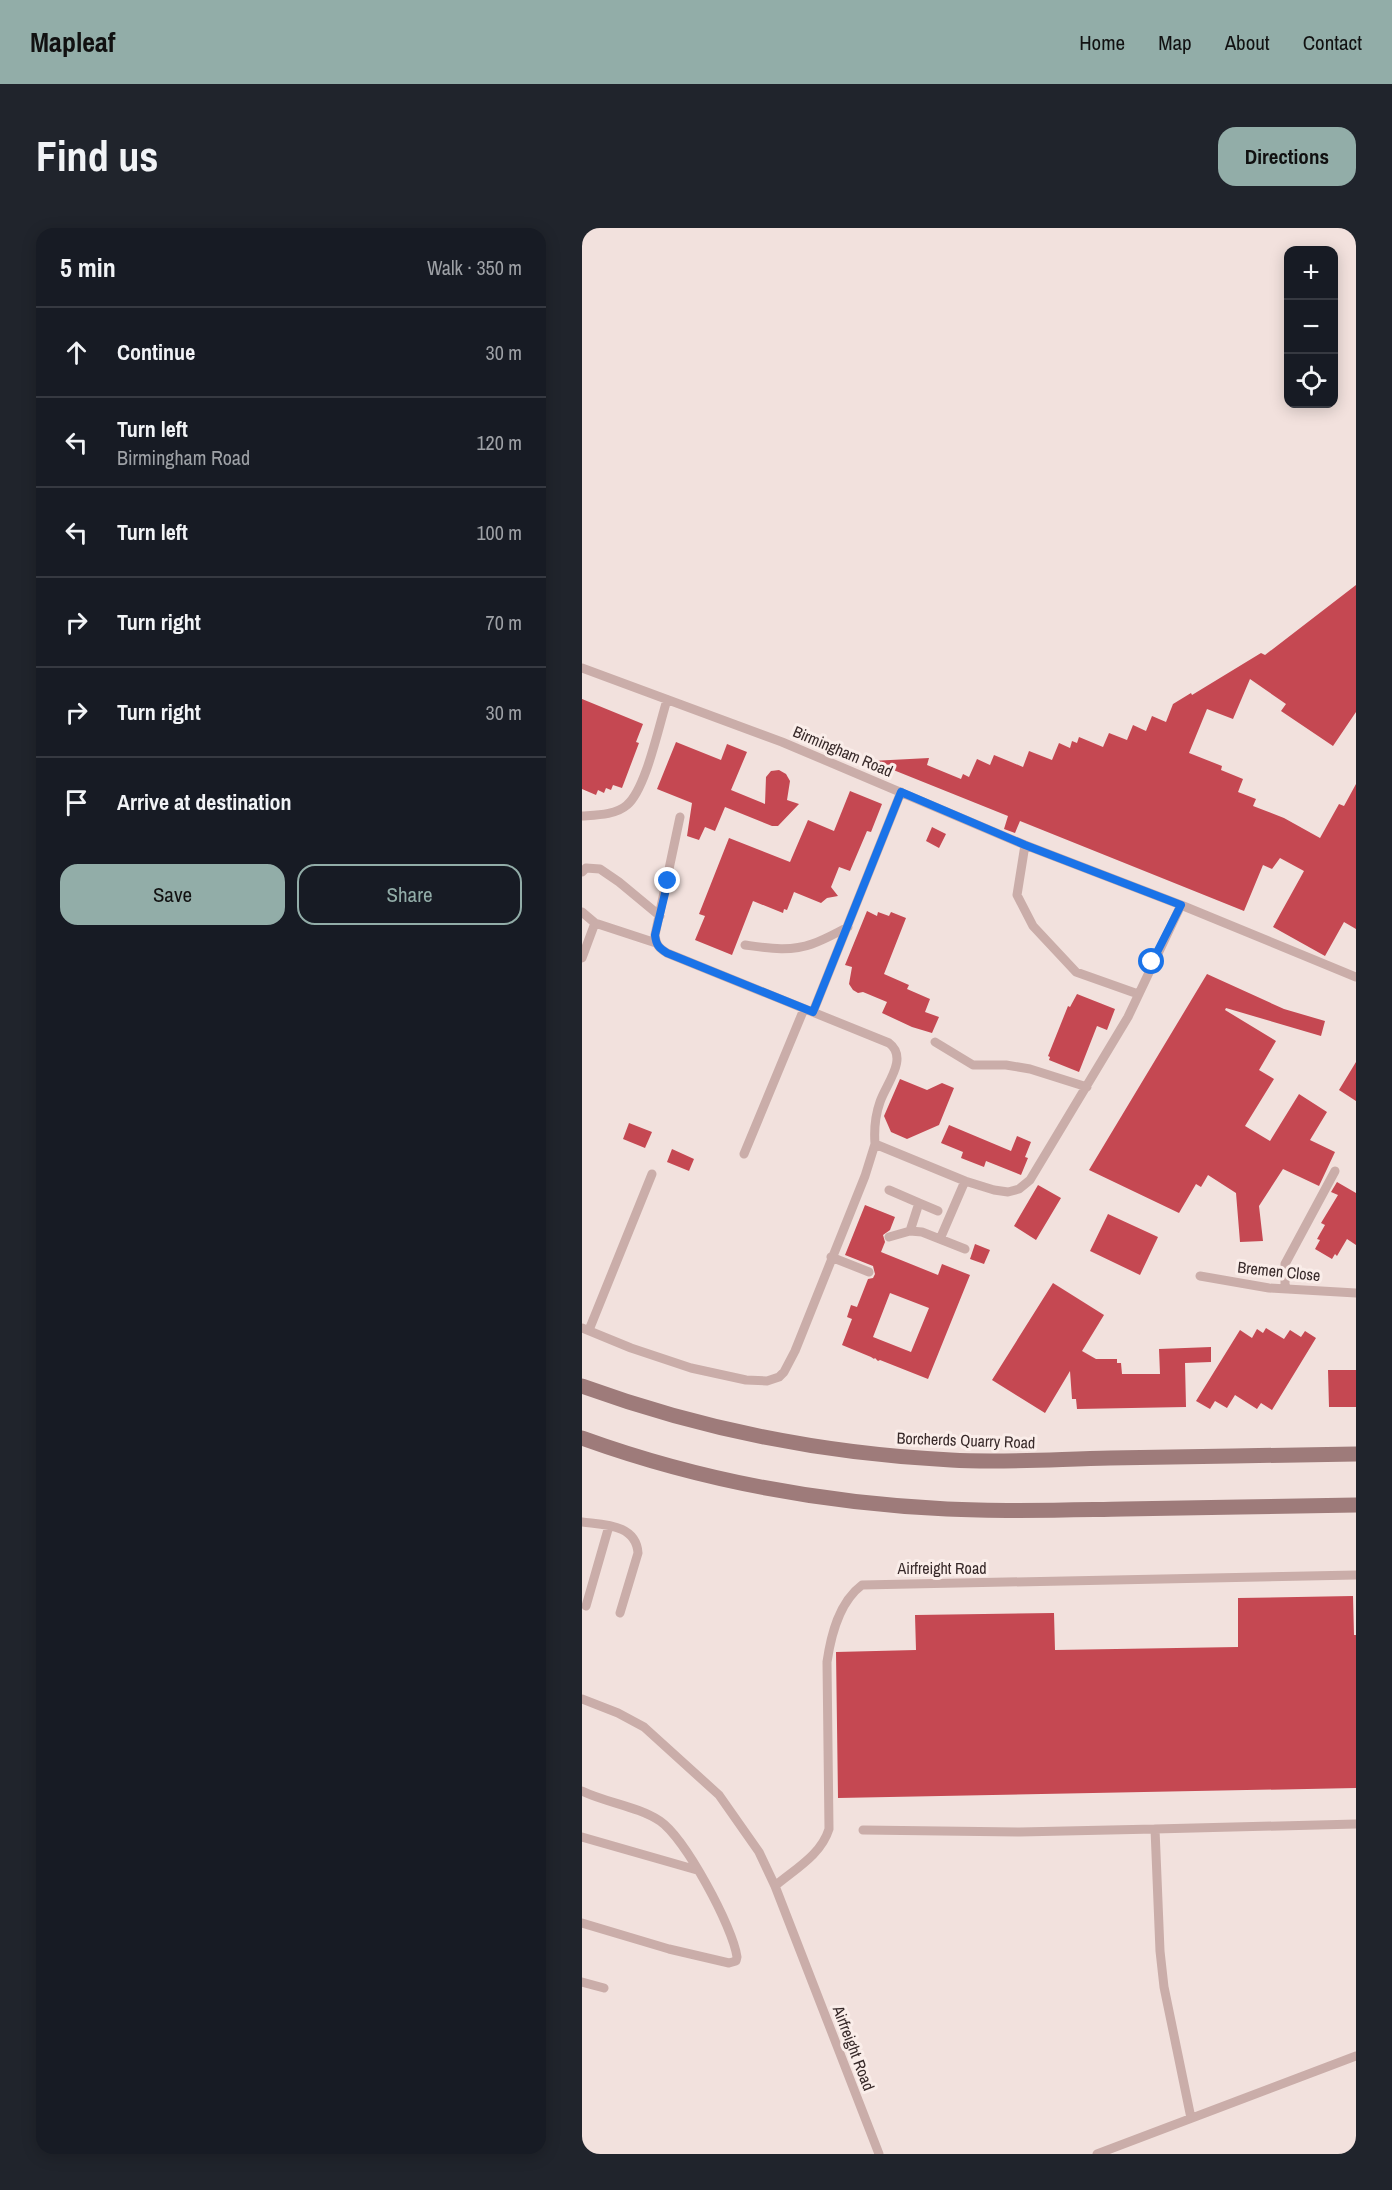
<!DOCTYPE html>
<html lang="en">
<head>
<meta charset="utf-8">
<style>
	:root { --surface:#171b24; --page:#20242c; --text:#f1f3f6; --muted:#9ea1a6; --line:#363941; --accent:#92ada8 }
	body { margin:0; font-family:"Archivo Narrow",sans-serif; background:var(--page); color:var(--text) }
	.controls { position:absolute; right:18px; top:18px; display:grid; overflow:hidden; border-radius:12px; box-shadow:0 3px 15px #0003 }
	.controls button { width:54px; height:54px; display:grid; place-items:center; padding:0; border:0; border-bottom:2px solid var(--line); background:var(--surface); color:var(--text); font:30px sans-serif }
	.stop { position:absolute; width:18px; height:18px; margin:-14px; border:4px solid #1a73e8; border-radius:50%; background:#fff }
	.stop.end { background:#1a73e8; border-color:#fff; box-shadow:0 2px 6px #0008 }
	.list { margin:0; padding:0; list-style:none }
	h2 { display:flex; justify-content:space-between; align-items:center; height:78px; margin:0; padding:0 24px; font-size:26px }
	h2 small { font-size:20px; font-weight:400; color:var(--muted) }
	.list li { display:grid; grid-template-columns:39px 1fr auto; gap:18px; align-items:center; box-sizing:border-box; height:90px; padding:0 24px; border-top:2px solid var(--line) }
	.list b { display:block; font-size:22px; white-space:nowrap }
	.list p { margin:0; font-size:20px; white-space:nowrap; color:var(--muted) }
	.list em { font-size:20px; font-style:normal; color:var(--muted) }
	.actions { display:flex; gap:12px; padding:18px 24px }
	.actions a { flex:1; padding:14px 0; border:2px solid var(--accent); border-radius:18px; text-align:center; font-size:21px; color:var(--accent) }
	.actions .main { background:var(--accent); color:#111 }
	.icon { flex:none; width:33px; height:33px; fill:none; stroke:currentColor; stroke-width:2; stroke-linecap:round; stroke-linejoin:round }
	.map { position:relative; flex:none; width:774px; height:1926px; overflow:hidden; border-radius:18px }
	header { display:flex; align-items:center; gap:36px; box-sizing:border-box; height:84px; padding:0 30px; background:var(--accent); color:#111 }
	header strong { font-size:28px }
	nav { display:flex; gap:33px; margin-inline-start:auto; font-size:21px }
	.intro { display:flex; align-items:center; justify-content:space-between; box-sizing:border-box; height:144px; padding:0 36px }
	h1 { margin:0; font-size:42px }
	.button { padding:15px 27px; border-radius:18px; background:var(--accent); color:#111; font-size:21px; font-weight:700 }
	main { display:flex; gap:36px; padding:0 36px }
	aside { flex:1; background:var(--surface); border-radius:18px; box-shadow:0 3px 15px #0003 }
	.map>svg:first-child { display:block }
</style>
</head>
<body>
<header>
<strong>Mapleaf</strong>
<nav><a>Home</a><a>Map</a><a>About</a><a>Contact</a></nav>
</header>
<div class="intro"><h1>Find us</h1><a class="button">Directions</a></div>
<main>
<aside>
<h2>5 min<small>Walk · 350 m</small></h2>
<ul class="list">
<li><svg class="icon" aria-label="ahead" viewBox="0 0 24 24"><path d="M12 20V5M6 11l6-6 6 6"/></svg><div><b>Continue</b></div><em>30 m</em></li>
<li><svg class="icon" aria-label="left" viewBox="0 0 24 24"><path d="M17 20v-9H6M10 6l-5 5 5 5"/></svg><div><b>Turn left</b><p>Birmingham Road</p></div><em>120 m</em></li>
<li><svg class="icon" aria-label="left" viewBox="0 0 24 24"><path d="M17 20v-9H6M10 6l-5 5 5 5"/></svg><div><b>Turn left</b></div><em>100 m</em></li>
<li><svg class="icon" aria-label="right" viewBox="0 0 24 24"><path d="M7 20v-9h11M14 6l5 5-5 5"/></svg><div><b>Turn right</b></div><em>70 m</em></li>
<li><svg class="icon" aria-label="right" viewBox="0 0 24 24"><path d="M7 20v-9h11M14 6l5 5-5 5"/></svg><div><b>Turn right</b></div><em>30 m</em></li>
<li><svg class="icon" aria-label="arrive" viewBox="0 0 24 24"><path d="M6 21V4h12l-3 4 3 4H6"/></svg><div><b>Arrive at destination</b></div></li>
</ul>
<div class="actions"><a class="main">Save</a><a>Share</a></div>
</aside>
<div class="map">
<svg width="774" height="1926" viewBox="0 0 774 1926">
	<rect width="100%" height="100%" fill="#f2e1dd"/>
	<path fill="#c54852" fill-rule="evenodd" d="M774,357V484L751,518L699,483L704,476L668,451L651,491L625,481L607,525L640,538L639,542L661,551L656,564L674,571L671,578L702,590L738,610L757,576L762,578L774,556V701L762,694L743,728L691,699L722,643L698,630L690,641L681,637L662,683L438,593L433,605L422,601L426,588L289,533L347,530L345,537L379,551L381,546L387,549L395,531L408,537L412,527L441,539L447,523L470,532L477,515L488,520L490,513L495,515L497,509L521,519L527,505L545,512L551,497L564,503L570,488L584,494L591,476L609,465L610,467L679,425L683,427Z
		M0,471L61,496L54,514L57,515L40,560L31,557L29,562L24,560L22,565L16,562L14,567L0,561Z
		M94,514L139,532L145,516L165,524L149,562L183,576L184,549L189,543L197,542L204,546L208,553L205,572L217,576L196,598H190L143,579L133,603L123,599L117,612L105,608L110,575L75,561Z
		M268,563L300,576L289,604L285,603L268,643L257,639L249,659L256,668L245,670L239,675L212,664L205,682L202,681L201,685L171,673L150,727L113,712L123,688L117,686L147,610L208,634L226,592L252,603Z
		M350,599L364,606L357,620L344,613Z
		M285,683L295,688L296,684L307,688L309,684L324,690L302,746L327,757L325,761L348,771L343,784L357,789L350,805L330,799L300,785L305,774L281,764L276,765L271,762L267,756L270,739L263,737Z
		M625,746L702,781L743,793L739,808L644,780L643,782L694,813L677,842L692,851L663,898L688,913L717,866L745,884L728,912L753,924L737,958L701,941L677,978L681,1013L658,1014L654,965L626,947L619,959L614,956L597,985L507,942Z
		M495,766L533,781L525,802L515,798L497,844L467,832L468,829L466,828L486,778L488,779Z
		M774,834V873L757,862Z
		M318,851L345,862L360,855L372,860L357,897L325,911L309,904L302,888Z
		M47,895L70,904L63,920L41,911Z
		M367,897L429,923L435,908L449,914L443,929L446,930L439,947L404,933L402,939L379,930L381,924L359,915Z
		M90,921L112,931L107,943L85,934Z
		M755,954L774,965V1017L765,1011L755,1028L753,1026L750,1031L733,1021L738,1012L735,1011L743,997L739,995L756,967L749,964Z
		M456,957L479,970L454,1012L432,998Z
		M283,977L313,989L308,1002L301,1007L303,1014L299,1024L356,1047L360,1036L388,1047L346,1151L298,1132L296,1133L293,1130L292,1131L289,1129L260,1117L270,1091L265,1089L269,1077L275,1079L286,1051L291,1050L293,1046L291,1038L263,1027ZM308,1065L347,1080L329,1124L291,1109Z
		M526,986L576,1009L558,1047L508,1023Z
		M393,1016L408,1022L402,1036L388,1031Z
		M471,1055L522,1087L500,1123L514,1131H535V1135H539L540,1146H578L577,1121L629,1119V1134L603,1135L604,1179L495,1181L494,1171H490L488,1143L463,1185L410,1152Z
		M684,1100L702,1111L708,1102L719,1109L723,1103L734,1110L690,1182L679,1175L675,1181L653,1167L645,1180L633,1173L628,1181L614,1173L658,1102L670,1110L675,1101L681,1105Z
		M746,1142H774V1179H747Z
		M771,1368L772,1407H774V1560L256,1570L254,1424L334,1422L333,1387L472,1385L473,1422L656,1419V1370Z"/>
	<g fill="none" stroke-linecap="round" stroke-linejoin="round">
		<path stroke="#caada9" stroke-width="9" d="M0,440L200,514L443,617L599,677L774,749
			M0,588C14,587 34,587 45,577C64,561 77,497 85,472
			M98,589L73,707C74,717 77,720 85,725L307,815C327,830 304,856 298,874C293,888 292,902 293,916L383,953L412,962L426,964L437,961L448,952L546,789L599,677
			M443,617L435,667L451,698L494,744L556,766
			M0,644L4,640L18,641L37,654L78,688
			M0,684L13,695L74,715
			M163,717C185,720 208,724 230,716C242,712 254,705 266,699
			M0,730L13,695
			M231,784L319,564
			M353,814L391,837H424L448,841L505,859
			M162,926L222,781
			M307,962L337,975L328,1003
			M337,975L356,983
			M307,1009L328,1003L340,1004L383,1021
			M358,1011L383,953
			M249,1029L287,1044
			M618,1048L687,1060L774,1065
			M703,1061V1036L753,943
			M0,1100L49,1120L109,1140L164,1152L185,1153L197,1149L202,1144L213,1123L283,948L293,916
			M7,1102L70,946
			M0,1294C22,1297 54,1296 56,1325L38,1385
			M4,1378L27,1298
			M0,1471L36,1485L62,1499L137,1567L177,1624L193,1658L297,1926
			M0,1563C25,1575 55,1578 78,1593C103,1610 151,1699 155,1729L154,1733L147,1735L87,1721L0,1695
			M573,1601L774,1596
			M281,1602L438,1604L573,1601L578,1723L582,1759L609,1890
			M0,1609L115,1642
			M193,1658C213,1641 239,1627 247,1601L245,1434C249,1407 257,1374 280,1357L774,1347
			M0,1754L22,1760
			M515,1926L774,1828"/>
		<path stroke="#9e7b7a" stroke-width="15" d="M0,1158C118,1201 244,1226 369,1232C422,1235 475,1231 528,1230C610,1229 692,1227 774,1226
			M0,1210C116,1252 241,1275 365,1281C424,1284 483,1282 542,1281C619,1280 697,1278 774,1277"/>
	</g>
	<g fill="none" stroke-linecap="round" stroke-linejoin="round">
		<path stroke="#1a73e8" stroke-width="8" d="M86,653L73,707C74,717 77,720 85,725L231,784L319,564L443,617L599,677L570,734"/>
	</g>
	<g text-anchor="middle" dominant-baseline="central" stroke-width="6" stroke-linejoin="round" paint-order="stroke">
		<g font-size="16" fill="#372929" stroke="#faede9">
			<text transform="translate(261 523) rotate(23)">Birmingham Road</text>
			<text transform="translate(697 1043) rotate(6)">Bremen Close</text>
			<text transform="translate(384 1212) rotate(2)">Borcherds Quarry Road</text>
			<text x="360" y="1340">Airfreight Road</text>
			<text transform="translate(272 1820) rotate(69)">Airfreight Road</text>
		</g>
	</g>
</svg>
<div class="controls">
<button>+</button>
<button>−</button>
<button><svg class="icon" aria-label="locate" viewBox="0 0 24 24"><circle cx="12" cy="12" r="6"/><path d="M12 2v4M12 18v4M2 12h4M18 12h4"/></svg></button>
</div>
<div class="stop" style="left:570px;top:734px"></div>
<div class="stop end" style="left:86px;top:653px"></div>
</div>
</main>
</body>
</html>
